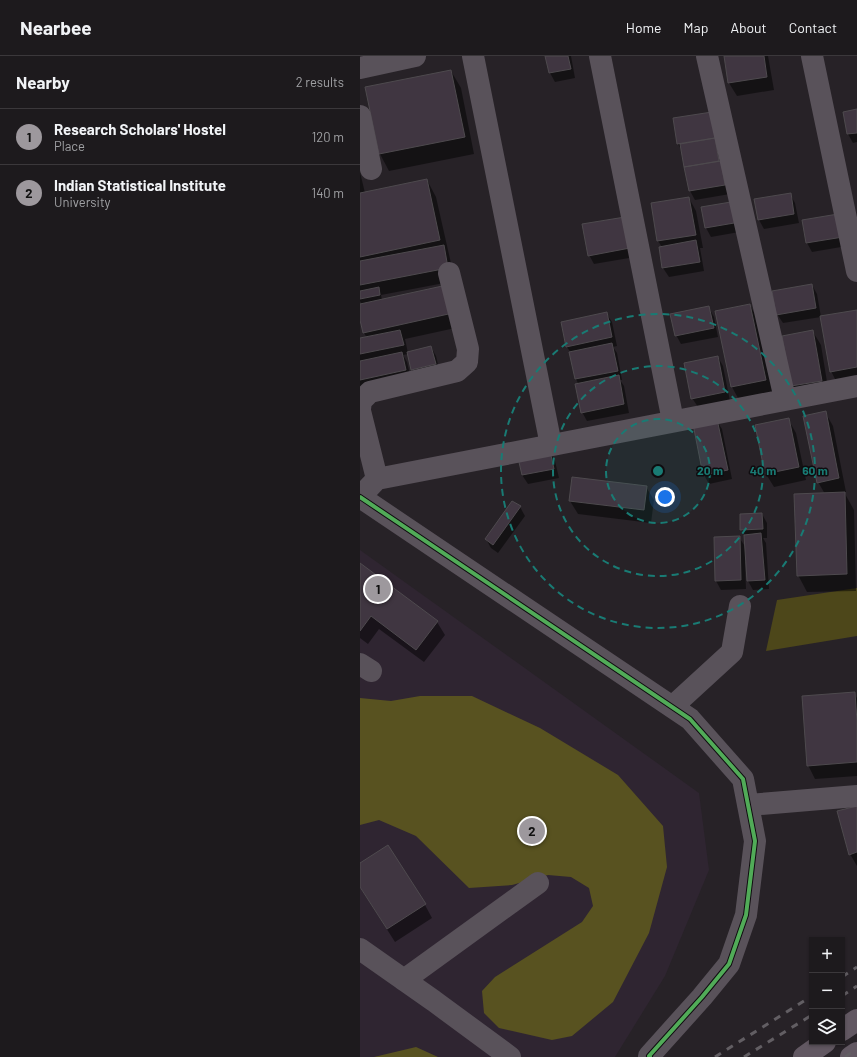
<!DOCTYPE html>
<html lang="en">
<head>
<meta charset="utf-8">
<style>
	:root { --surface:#1d1a1d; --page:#252326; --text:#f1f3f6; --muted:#a0a1a4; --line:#3b383b; --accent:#9d989d }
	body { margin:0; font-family:Barlow,sans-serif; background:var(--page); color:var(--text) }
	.controls { position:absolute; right:12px; bottom:12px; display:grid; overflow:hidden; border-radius:0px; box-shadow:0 1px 3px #0004 }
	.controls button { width:36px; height:36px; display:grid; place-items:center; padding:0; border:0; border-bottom:1px solid var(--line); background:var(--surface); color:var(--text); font:20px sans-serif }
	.you { position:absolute; left:305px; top:441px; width:14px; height:14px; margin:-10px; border:3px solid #fff; border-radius:50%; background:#1a73e8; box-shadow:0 0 0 6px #1a73e833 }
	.badge { display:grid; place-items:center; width:26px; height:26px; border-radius:50%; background:var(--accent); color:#111; font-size:13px; font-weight:700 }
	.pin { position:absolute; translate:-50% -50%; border:2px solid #fff; box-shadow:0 1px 4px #0006 }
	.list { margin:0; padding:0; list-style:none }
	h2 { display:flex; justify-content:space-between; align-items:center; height:52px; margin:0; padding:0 16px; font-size:17px }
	h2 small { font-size:13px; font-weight:400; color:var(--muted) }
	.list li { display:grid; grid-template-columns:26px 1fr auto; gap:12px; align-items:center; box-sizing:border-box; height:56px; padding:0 16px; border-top:1px solid var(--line) }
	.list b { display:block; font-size:15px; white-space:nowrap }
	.list p { margin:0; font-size:13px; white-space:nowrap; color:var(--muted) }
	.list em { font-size:13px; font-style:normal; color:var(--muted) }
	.icon { flex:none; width:22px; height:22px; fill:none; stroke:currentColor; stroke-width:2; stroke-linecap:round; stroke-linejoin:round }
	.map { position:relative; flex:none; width:497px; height:1001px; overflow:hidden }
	header { display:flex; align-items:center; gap:24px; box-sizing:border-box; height:56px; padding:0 20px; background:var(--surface); border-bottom:1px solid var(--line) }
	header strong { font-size:19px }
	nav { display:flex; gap:22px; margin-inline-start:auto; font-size:14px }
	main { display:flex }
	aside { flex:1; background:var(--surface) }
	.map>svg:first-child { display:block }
</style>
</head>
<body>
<header>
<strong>Nearbee</strong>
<nav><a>Home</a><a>Map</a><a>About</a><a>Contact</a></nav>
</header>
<main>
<aside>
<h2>Nearby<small>2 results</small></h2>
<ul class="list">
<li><span class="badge">1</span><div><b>Research Scholars' Hostel</b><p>Place</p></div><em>120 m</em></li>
<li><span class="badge">2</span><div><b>Indian Statistical Institute</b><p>University</p></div><em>140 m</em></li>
</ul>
</aside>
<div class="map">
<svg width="497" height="1001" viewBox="0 0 497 1001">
	<rect width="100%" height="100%" fill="#272227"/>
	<path fill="#2f2531" d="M0,494L339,737L349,814L305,920L255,1001H0Z"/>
	<path fill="#4d471a" d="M497,532V580L406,595L417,544Z"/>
	<path fill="#585220" d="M60,640H112L180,672L258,719L303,770L307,811L289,877L253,946L212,980L192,984L139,972L124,957L122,935L135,921L222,866L233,850L229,832L211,821L188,819L152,829L109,832L56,780L19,764L0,769V642L31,645Z
		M56,991L78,1001H14Z"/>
	<path fill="#0007" d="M186,0H211L215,22L195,26L190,17Z
		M365,0H408L414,34L377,40L369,27Z
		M91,15L101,32L114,98L29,115L20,98L6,32Z
		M497,54V86L493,87L488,78L484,57Z
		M352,57L370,138L335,144L330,135L323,97L318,88Z
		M0,116L5,137L67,124L76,141L95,225L21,239L22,244L86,230L100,271L45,283L48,297L71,291L76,300L80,317L57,323L52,314L48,298L43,299L47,306L51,323L0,332V283L7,282L4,277L0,260V249H2L0,245Z
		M430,138L435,147L439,167L404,173L399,164Z
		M329,142L336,155L343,192H340L344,215L309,221L303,212L300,191H302L298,185Z
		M381,155L385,175L351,181L346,172Z
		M265,162L275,201L234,208L229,199Z
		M443,164L483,168L487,190L452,196L447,187Z
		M452,229L457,238L461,261L423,267L417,258Z
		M390,249L397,262L413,337L379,344L372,331Z
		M349,252L354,261L358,281L321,288L316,279Z
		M497,255V326L478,329L471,315Z
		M246,257L252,266L257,290L253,291L257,297L262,324H260L264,330L269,357L227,365L222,356L219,329L216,323L211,297L207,291Z
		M453,276L461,289L469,338L440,343L432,330Z
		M358,301L363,310L370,345L338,351L332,342Z
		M465,356L473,370L486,436H484L494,454L496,535L447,536L438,519L465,438L458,426Z
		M428,363L436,377L446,424L414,431L406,418Z
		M356,364L362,373L372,423L349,428L344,419L334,369Z
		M190,396L195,405L199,422L168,428L162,419Z
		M286,431L294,444L291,467L218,458L210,445Z
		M160,451L165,460L138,497L131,492L126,483Z
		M402,458L407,467V482H403L406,487L409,533L393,534L388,525L387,506H385L386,533L361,534L356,525L379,481L386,492L385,479L381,473Z
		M0,508L77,566L85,579L64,606L19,573L8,588L0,582Z
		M494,637L497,642V720L455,723L448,709Z
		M497,751V810L490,798Z
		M0,808L65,849L72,862L35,886L0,831Z"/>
	<path fill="#403641" stroke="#4e4a4e" d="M185,0H208L211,13L189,17Z
		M364,0H404L407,21L368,27Z
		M91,14L105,81L19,98L5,31Z
		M497,53V77L487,78L483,56Z
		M352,56L355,82L317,88L313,62Z
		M355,82L359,105L324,111L320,88Z
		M361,105L365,129L329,135L324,111Z
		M67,123L80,184L0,201V137Z
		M431,137L434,158L398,164L394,143Z
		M329,141L336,179L297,185L291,147Z
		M377,145L380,166L345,172L341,151Z
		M478,158L483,181L446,187L442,164Z
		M265,161L270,192L228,200L222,168Z
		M336,184L340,206L302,212L299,191Z
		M84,189L88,212L0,229V205Z
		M452,228L456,252L416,259L412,235Z
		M87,229L93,257L3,277L0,264V248Z
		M19,231L20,239L0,243V235Z
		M390,248L406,324L371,331L355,255Z
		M349,250L354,272L315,280L310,258Z
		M497,254V311L470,316L460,260Z
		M247,256L252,281L206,291L201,266Z
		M40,274L44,289L0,298V282Z
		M453,274L462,325L431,330L422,280Z
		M252,287L258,315L215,323L209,296Z
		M71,290L76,308L51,314L47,296Z
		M42,296L46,314L0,324V305Z
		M358,300L365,336L331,343L324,307Z
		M259,319L264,348L221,357L215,328Z
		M466,355L479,422L457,427L443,360Z
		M429,362L439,411L405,418L395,369Z
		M357,363L368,414L343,419L333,368Z
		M190,395L194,413L162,419L158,402Z
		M212,421L287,430L284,454L209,445Z
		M485,436L487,518L437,520L434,438Z
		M152,445L161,450L133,489L125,483Z
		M402,457L403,473L380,474V458Z
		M401,477L405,524L387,525L384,479Z
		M380,480L381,524L355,525L354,481Z
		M0,507L78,565L56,594L11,560L0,575Z
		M495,636L497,666V706L447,710L442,640Z
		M497,750V796L489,799L477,755Z
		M28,789L66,848L27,873L0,831V807Z"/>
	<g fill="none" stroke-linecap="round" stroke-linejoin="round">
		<path stroke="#59525a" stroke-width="22" d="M113,0L191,389
			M240,0L313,365
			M347,0L425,343
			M452,0L497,215
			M0,12L55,0
			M0,60L11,113
			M0,353L1,345L10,336L97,315L107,306L108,293L89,217
			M0,355L17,423
			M0,441L330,663L383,723L395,785L386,859L369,908L342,941L289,1000L290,1001
			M0,441L17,423L497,330
			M0,608L11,615
			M312,651L372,596L380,550
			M388,749L497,740
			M0,893L74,945L150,1001
			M44,924L178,827"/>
		<path stroke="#625862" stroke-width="22" d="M482,974L497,964
			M444,1001L465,986
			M491,1001L497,997"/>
		<path stroke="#625e63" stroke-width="3" stroke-dasharray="7 7" stroke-linecap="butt" d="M482,921L497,911
			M482,940L497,930
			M355,1001L452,940
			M384,1001L452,959
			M485,1001L497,993"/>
		<g stroke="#0f0c0f" stroke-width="6">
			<path id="cycleway" d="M0,441L330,663L383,723L395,785L386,859L369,908L342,941L289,1000L290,1001"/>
		</g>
		<use href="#cycleway" stroke="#51ab58" stroke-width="4"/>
	</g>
	<circle cx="298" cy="415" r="52" fill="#197b74" fill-opacity=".12"/>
	<g fill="none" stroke="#197b74" stroke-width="2" stroke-dasharray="7 5">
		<circle cx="298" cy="415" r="52"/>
		<circle cx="298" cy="415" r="105"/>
		<circle cx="298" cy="415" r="157"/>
	</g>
	<circle cx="298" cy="415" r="6" fill="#197b74" stroke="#0f0c0f" stroke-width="2"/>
	<g font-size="12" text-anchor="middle" font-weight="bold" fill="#197b74" stroke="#0f0c0f" stroke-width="3" stroke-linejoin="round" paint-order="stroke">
		<text x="350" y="419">20 m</text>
		<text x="403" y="419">40 m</text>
		<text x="455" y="419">60 m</text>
	</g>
</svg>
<div class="controls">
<button>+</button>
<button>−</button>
<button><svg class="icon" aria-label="layers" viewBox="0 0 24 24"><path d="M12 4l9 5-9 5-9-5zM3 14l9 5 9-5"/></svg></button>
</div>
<div class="you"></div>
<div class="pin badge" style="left:18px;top:533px">1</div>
<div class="pin badge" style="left:172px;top:775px">2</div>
</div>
</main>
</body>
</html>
